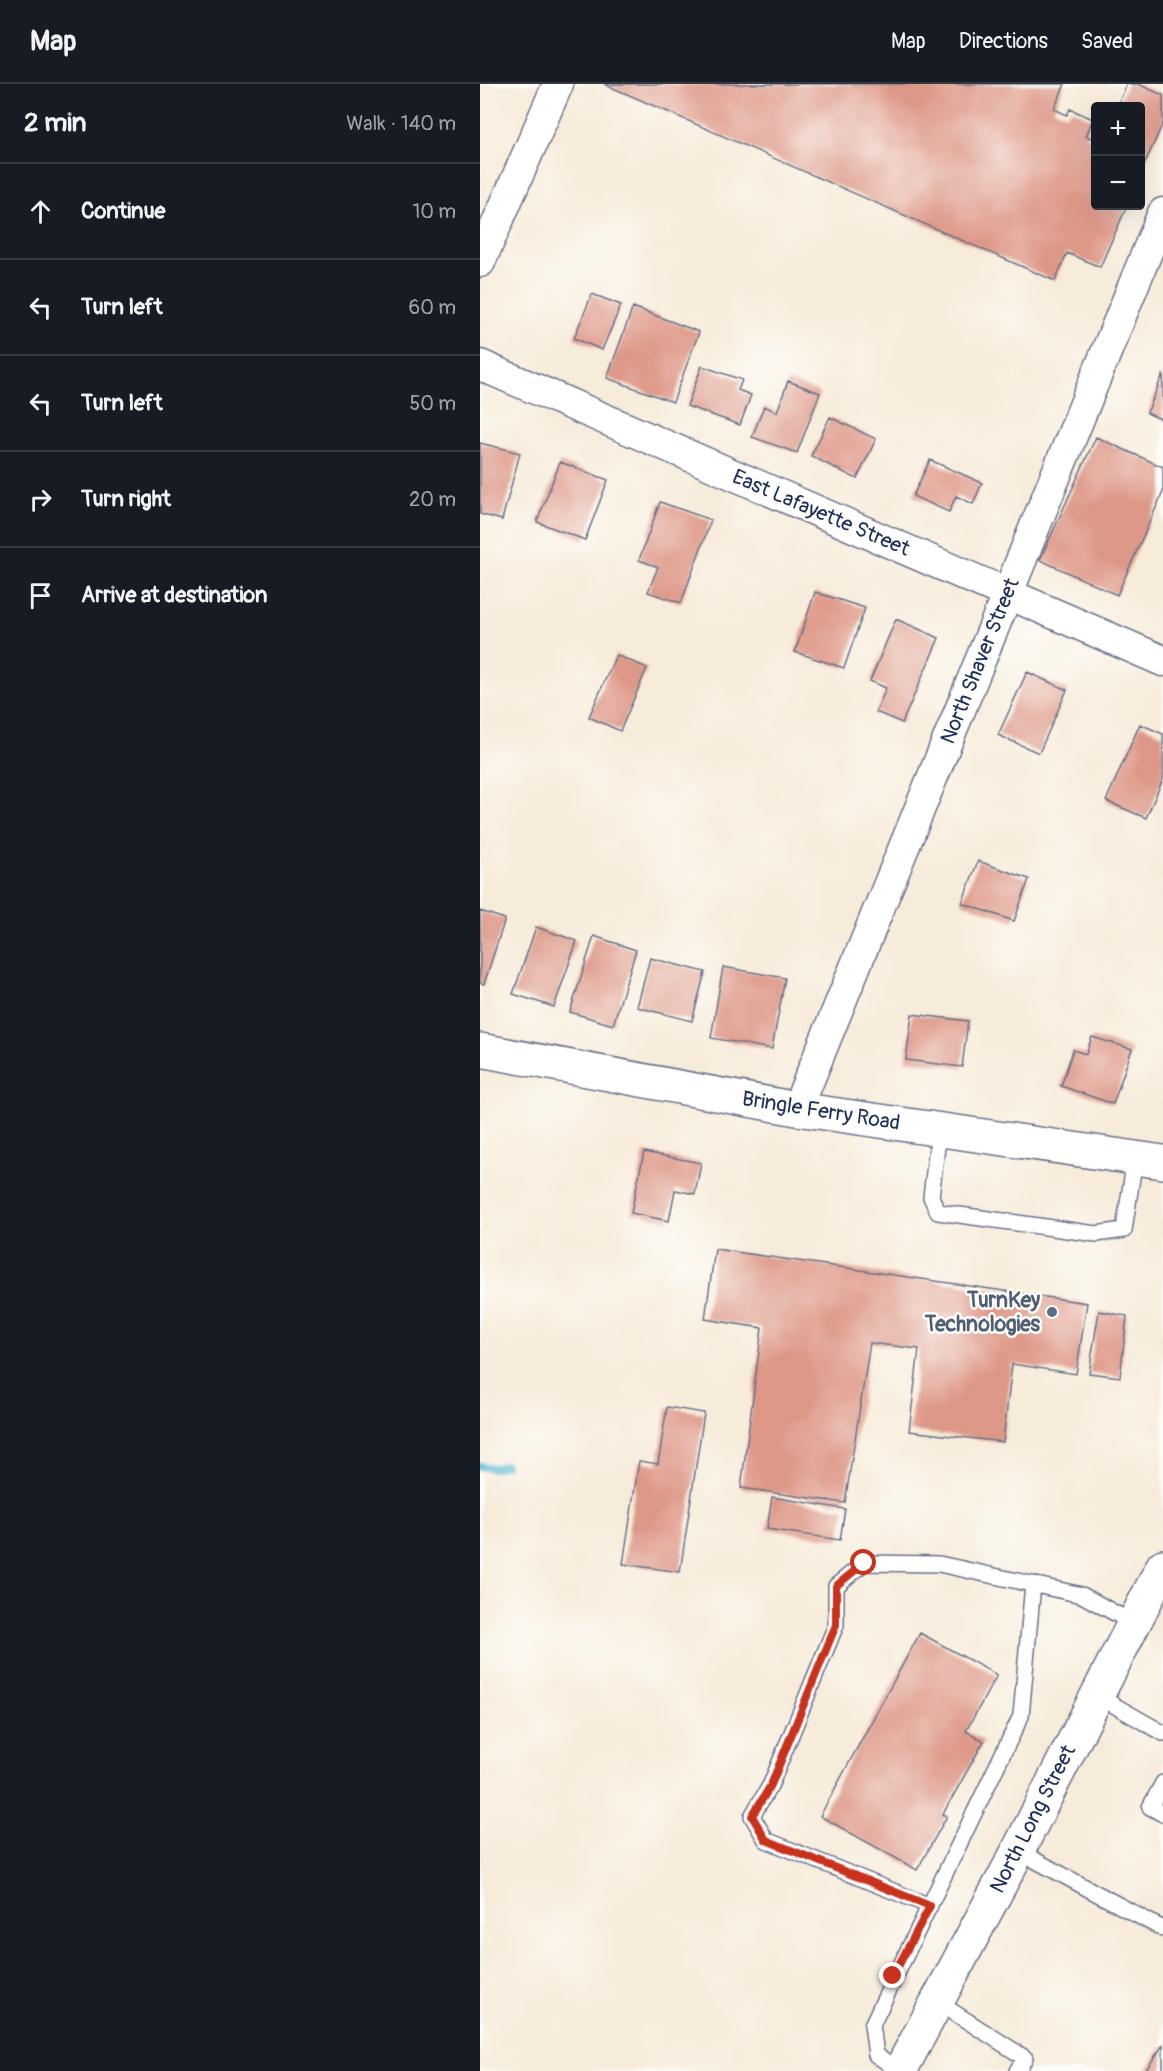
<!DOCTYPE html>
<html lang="en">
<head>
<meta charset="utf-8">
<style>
	:root { --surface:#171b24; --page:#242831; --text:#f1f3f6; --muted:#9ea1a6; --line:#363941 }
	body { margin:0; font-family:Pangolin,sans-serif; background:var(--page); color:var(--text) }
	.controls { position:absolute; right:18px; top:18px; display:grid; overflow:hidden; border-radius:6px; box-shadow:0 6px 24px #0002 }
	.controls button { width:54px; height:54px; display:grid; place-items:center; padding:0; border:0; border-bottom:2px solid var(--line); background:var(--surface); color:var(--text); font:30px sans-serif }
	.stop { position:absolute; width:18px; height:18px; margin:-14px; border:4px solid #c8321e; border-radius:50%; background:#fff }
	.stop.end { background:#c8321e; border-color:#fff; box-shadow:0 2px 6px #0008 }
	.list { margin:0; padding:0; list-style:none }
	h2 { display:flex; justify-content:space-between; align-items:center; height:78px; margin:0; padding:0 24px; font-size:26px }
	h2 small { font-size:20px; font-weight:400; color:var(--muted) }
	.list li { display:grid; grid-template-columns:39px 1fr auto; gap:18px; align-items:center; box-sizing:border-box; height:96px; padding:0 24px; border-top:2px solid var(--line) }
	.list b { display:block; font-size:22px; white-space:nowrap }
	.list em { font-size:20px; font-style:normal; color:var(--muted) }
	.icon { flex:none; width:33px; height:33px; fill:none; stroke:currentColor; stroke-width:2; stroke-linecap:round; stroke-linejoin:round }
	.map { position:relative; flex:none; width:683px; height:1987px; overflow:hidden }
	header { display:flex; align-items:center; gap:36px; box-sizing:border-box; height:84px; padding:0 30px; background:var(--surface); border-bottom:2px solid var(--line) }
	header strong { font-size:28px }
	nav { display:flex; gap:33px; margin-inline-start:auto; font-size:21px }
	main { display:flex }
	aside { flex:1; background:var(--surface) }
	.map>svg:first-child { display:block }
</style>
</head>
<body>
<header>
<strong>Map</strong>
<nav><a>Map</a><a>Directions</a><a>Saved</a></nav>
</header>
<main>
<aside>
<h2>2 min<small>Walk · 140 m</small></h2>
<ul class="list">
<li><svg class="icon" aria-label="ahead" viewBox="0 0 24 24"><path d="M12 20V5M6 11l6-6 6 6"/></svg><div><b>Continue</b></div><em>10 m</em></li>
<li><svg class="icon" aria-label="left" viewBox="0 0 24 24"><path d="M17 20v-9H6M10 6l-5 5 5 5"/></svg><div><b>Turn left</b></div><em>60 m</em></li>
<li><svg class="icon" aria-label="left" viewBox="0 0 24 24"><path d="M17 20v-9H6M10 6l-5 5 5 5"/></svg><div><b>Turn left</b></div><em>50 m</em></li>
<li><svg class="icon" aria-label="right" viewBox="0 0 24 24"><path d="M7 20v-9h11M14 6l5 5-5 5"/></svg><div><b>Turn right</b></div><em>20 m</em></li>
<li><svg class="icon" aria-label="arrive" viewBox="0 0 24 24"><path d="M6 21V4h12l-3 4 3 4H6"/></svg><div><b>Arrive at destination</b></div></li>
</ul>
</aside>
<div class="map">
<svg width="683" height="1987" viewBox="0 0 683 1987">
	<rect width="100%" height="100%" fill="#fdfcf7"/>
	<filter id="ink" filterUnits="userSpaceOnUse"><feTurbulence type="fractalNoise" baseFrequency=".0167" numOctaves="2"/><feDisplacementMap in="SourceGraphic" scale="12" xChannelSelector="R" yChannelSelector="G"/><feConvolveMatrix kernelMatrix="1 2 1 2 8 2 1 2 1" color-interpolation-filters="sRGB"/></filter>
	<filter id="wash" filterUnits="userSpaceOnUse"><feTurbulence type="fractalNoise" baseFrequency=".008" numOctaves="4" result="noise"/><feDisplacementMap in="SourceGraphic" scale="24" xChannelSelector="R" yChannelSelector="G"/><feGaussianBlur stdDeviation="1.35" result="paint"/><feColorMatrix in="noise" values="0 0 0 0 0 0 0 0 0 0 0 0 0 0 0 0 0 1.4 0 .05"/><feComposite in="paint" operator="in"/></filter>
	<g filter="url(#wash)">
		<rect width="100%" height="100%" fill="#f7ebd9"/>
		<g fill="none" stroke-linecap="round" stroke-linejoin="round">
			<path stroke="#4fb6cd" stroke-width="8" d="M0,1382L15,1384L25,1381"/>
		</g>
		<g id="blocks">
			<path fill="#de9888" d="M124,0H585L574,25L587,31L590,25L613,35L606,52L616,56V122H647L620,183L587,169L575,197Z
				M647,0H658L683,11V39L660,90V22H637Z
				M112,210L141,221L122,266L94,254Z
				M153,223L219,248L193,318L127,294Z
				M222,282L262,296L258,306L271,311L260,341L207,322Z
				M683,290V336L667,329Z
				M308,297L340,309L317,369L272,353L284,322L297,328Z
				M350,333L396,355L377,395L331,372Z
				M616,353L683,383V408L637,511L560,476Z
				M0,359L40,369L22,436L0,430Z
				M450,376L502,399L493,420L476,412L469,428L433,412Z
				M80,378L128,396L105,456L57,438Z
				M180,418L231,436L201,519L168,508L178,483L159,476Z
				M335,508L385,524L364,584L315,568Z
				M416,535L459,554L422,639L396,628L406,604L390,597Z
				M136,571L167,584L140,647L109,633Z
				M547,588L587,606L559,669L518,651Z
				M660,640L683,650V695L666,734L626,717Z
				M498,777L549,795L534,837L482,819Z
				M0,827L25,835L4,900L0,899Z
				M56,843L97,857L74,923L33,910Z
				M114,852L156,866L133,941L90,928Z
				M170,874L225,888L212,937L157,923Z
				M243,883L305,894L292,965L231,954Z
				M432,930L488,937L482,983L426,976Z
				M612,953L652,965L633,1020L581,1002L593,966L606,970Z
				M164,1068L221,1079L215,1110L195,1106L189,1137L151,1129Z
				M235,1165L607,1219L596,1290L532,1280L523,1358L429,1347L439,1265L390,1259L365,1419L261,1404L282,1244L225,1235Z
				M619,1227L647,1232L640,1293L609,1289Z
				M187,1323L224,1329L200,1488L143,1480L159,1377L178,1380Z
				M292,1413L365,1425L360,1456L287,1445Z
				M440,1549L517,1591L486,1647L504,1657L463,1730L467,1732L437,1786L340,1732Z
				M683,1961V1987H665Z"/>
		</g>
	</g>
	<g filter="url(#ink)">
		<use href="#blocks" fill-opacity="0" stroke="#687189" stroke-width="1.5"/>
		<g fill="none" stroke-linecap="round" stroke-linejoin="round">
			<g stroke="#687189" stroke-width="18">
				<path id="lane" d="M459,1046L451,1113L458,1128L616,1150L644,1146L655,1074
					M616,1611L683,1649
					M683,1699L670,1723L683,1730
					M538,1767L683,1845
					M450,1822L286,1756L272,1732L291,1700L356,1541V1502L384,1479L459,1480L602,1511L653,1539
					M456,1917L545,1974L537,1987
					M420,1987L396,1971L392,1941L541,1632L553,1500"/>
			</g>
			<g stroke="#687189" stroke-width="33">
				<path id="street" d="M0,178L78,0
					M0,281L683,577
					M317,1025L683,129"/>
			</g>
			<g stroke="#687189" stroke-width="36">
				<path id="secondary" d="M0,966L317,1025L683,1078
					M420,1987L538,1767L683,1482"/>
			</g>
			<use href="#lane" stroke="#fff" stroke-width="15"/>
			<use href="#street" stroke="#fff" stroke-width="30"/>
			<use href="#secondary" stroke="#fff" stroke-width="33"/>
		</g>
	</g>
	<g fill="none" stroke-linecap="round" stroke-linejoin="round" filter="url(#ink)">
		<path stroke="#c8321e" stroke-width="8" d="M384,1479L356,1502V1541L291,1701L272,1732L286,1756L450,1822L413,1892"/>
	</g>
	<circle fill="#5c6f8a" stroke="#fdfcf7" stroke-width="2" cx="572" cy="1228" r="6"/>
	<g text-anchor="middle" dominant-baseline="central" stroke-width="5" stroke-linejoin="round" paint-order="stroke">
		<g font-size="21" fill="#1b2f5e" stroke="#fdfcf7">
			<text transform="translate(341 429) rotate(23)">East Lafayette Street</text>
			<text transform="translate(500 577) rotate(-68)">North Shaver Street</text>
			<text transform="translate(341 1027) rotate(9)">Bringle Ferry Road</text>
			<text transform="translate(553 1735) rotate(-63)">North Long Street</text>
		</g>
		<g font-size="21" font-weight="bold" fill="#4e5e75" stroke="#fdfcf7" text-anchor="end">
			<text x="560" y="1216">TurnKey<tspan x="560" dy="24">Technologies</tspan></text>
		</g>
	</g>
</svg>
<div class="controls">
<button>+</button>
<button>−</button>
</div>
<div class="stop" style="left:384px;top:1479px"></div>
<div class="stop end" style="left:413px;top:1892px"></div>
</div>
</main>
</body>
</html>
